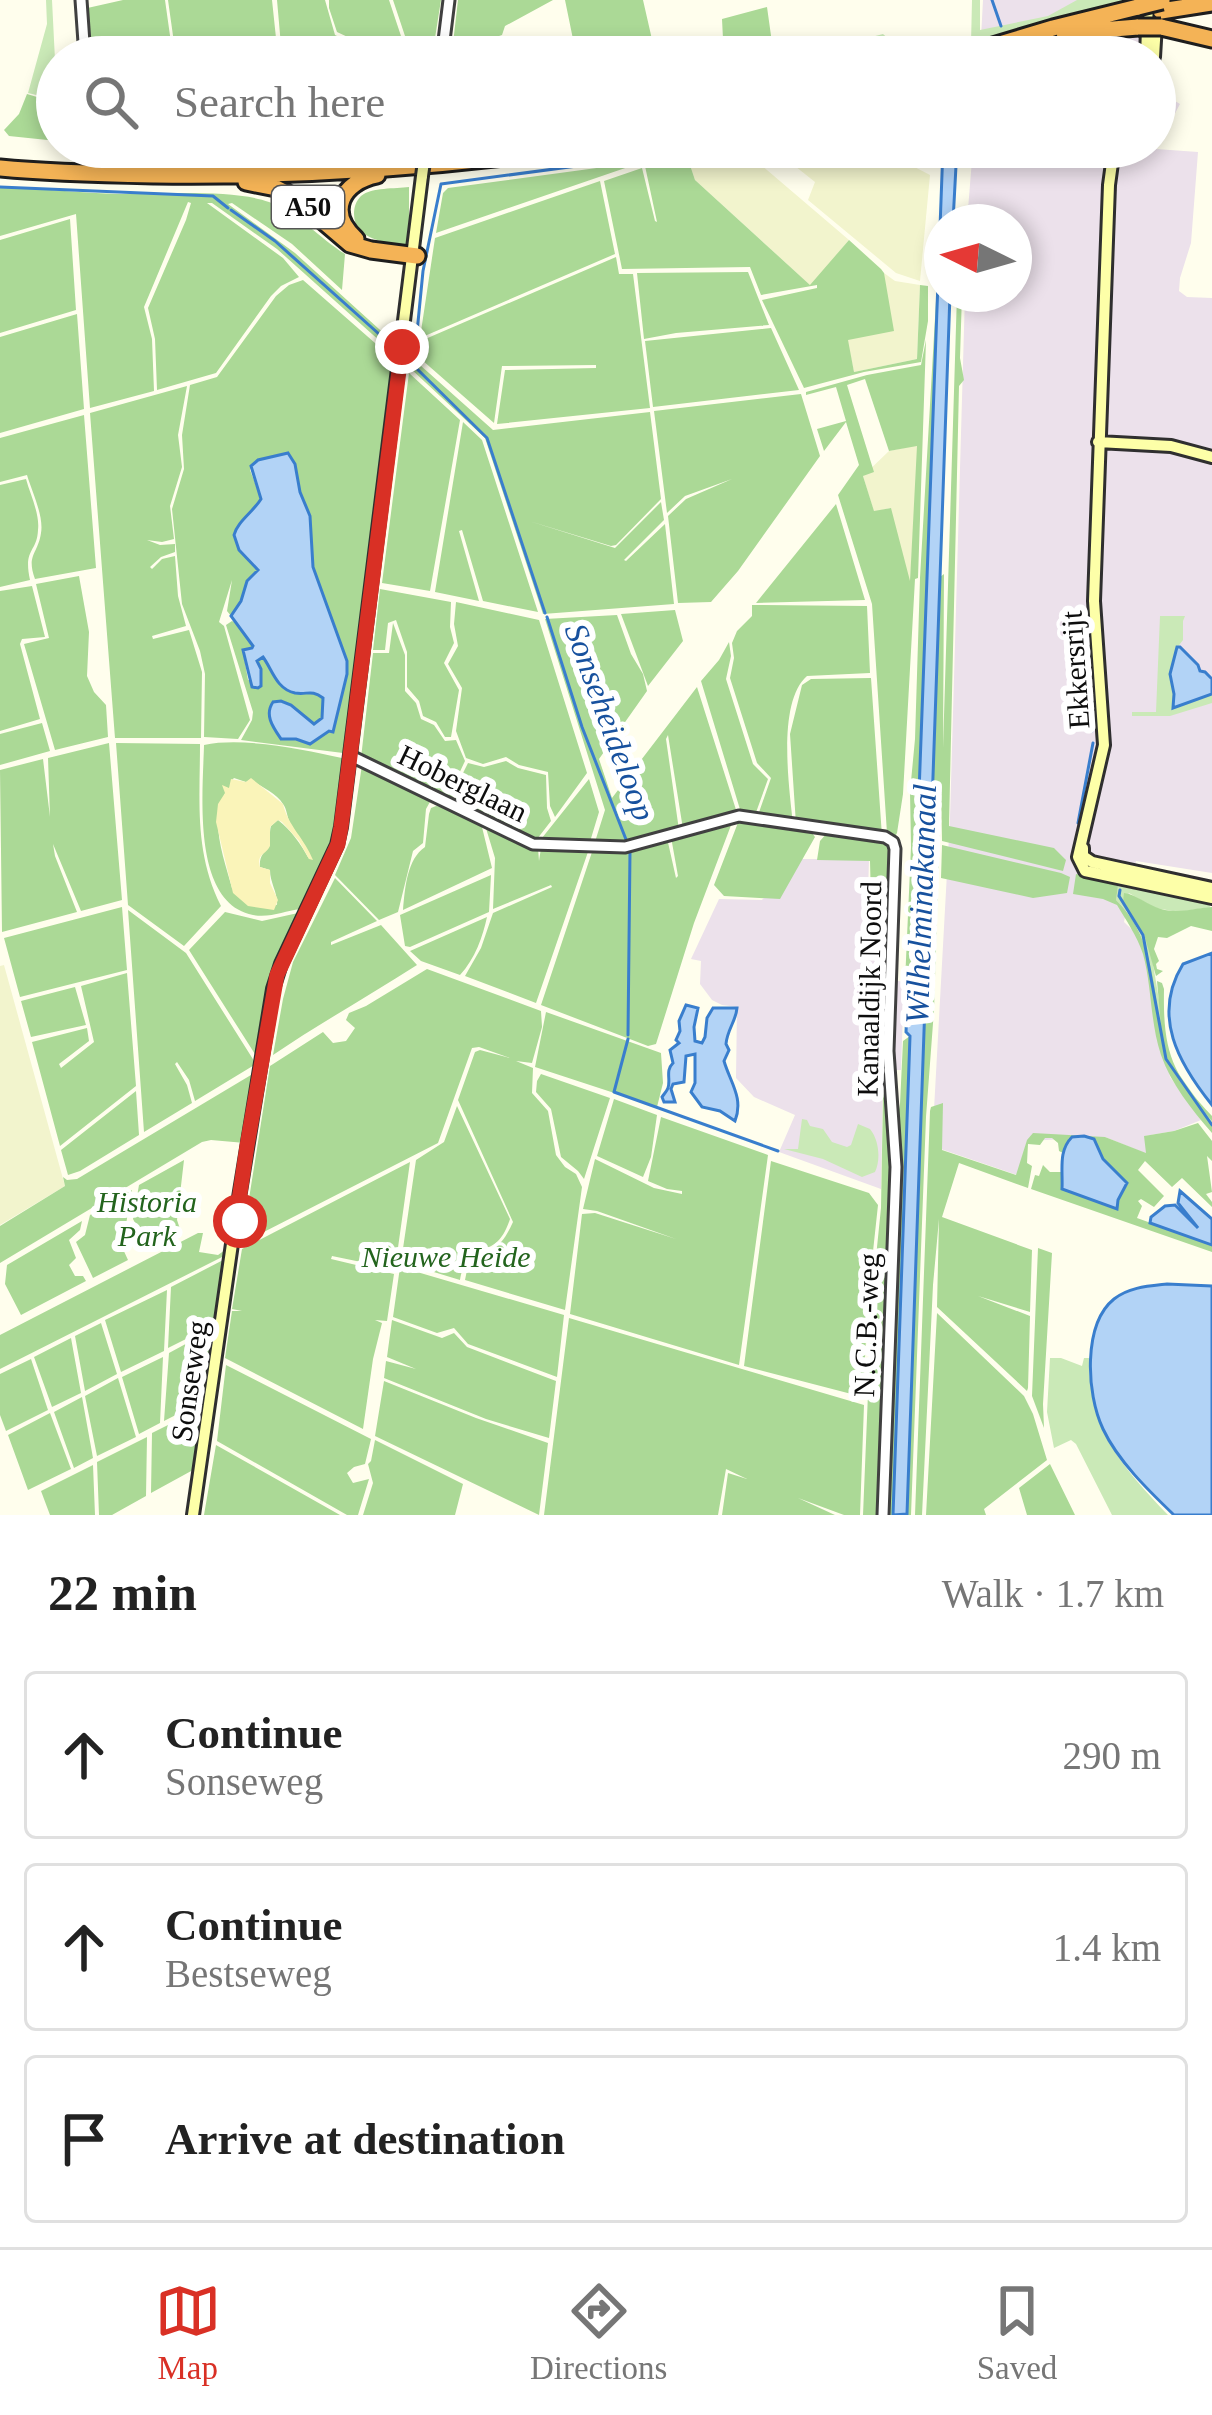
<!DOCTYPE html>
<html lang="en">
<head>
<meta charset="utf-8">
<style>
	:root { --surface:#fff; --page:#f2f2f2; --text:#222; --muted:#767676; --line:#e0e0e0; --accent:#d93025 }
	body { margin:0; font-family:Georgia,serif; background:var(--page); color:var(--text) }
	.compass { position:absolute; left:924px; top:204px; width:108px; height:108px; border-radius:50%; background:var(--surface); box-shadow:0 6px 18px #0003; rotate:275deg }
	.stop { position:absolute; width:36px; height:36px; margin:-27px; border:9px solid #d93025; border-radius:50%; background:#fff }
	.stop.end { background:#d93025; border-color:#fff; box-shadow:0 3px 12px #0008 }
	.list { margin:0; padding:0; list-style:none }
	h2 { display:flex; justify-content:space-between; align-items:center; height:156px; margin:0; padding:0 48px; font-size:51px }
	h2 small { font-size:39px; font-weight:400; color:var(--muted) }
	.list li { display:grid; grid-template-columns:78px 1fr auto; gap:36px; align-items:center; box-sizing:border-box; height:168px; margin:0 24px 24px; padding:0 24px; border:3px solid var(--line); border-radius:12px }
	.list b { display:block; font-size:45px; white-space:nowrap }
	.list p { margin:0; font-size:39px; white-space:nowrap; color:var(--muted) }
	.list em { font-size:39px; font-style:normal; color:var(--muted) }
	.icon { flex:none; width:66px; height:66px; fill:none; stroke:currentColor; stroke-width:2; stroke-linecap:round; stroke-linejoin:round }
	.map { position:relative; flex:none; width:1212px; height:1515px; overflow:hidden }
	.search { position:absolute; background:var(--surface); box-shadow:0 6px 18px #0003; left:36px; right:36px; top:36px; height:132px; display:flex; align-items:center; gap:30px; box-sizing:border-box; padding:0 42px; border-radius:66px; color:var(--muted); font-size:45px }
	.sheet { height:732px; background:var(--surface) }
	nav { display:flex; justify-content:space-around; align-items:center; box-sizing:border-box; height:168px; border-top:3px solid var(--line); background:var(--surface); font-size:33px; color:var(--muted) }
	nav a { display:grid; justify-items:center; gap:6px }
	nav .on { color:var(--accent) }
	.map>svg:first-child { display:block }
</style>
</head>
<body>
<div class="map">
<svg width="1212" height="1515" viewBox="0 0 1212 1515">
	<rect width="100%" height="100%" fill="#fffeed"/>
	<path fill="#ece1eb" d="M983,0H1161L1155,57H980Z
		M1155,89L1180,104L1156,149L1198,152L1191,243L1180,278L1179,291L1187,297L1212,298V873L1136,861L1124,922L1146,943L1153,1002L1170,1077L1201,1120L1174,1131L1145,1136L1147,1154L1105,1137L1027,1141L1017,1175L932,1146L950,818L965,294H1014V222H967L973,147H1155Z
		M795,859H869L868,895L890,897L887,979L904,982L901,1070H883L881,1189L779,1152L795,1115L754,1097L736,1078L737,1007L722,1005L712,1000L700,984L701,961L691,959L719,899L762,900Z"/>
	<path fill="#f2f4cd" d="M704,147H746L753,158L849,240L811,286L695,180L686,153Z
		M771,147H876L930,175L920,281L896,273L808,200L815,182Z
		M884,273L895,281L920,285L917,359L854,372L847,340Z
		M918,445L910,585L890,508L874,512L863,476L889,451Z
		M4,965L65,1186L0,1225V966Z"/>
	<path fill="#cae9b7" d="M46,0H52L57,100L28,93L47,24Z
		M972,0H980V30L1048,16L1077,0H1129L971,44Z
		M883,34L900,49L933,44L936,55L790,57L786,41L796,37L803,55Z
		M1160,616H1185L1183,621V640C1164,662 1175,682 1174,708L1212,694V703L1170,716H1132V712H1156Z
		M1089,874L1209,902L1210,907L1179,912L1155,908L1129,893L1123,899L1141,927L1151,952L1169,1060L1212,1121V1125C1195,1103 1174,1080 1165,1053C1146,1001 1161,941 1116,900L1118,886L1178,897Z
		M802,1119L807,1120L810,1126L823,1129L832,1142L847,1147L851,1145L858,1124L870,1129C879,1140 881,1159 875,1172L862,1177L823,1159L784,1149H798Z
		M1050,1358H1061L1082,1366L1084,1358H1089C1088,1428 1122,1467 1168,1515H1112L1076,1444L1071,1440L1054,1448L1047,1412Z"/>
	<path fill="#abd996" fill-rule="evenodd" d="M123,0H165L173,57H87L83,9Z
		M168,0H272L278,57H176Z
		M277,0H325L335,35L351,43V54L349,57H282Z
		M329,0H389L408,57H354L356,45L352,39L337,32L329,8Z
		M393,0H441L432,57H412Z
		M458,0H553L505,26L502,35L452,52Z
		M565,0H643L656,57H573L575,49Z
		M767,7L774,57H748L745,38L723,39L722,19Z
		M27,94L57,103V141L9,136L4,130L19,114Z
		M686,153L695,180L810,285L849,240L881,269L884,273L894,331L848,340L854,372L917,359L920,285L928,286V321L921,362L864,372L804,388L762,300L817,288V285L761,295L750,267L622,269L604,181L642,168L655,221L657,222L645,166Z
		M634,161L631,166L436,233L443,193L448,188L604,167Z
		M600,181L615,254L420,338L435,238Z
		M0,186C40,189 81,193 121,194C160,194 234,189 269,202C299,213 319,238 345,254L342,290L292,244L232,203L228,204L295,253L400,348V354L391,351L277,249L212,203H207L283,258L299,277L281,286L271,296L216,373L157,390L155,339L148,308L186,220L191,203L188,202L144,307L152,339L154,391L90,408L76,214L0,236Z
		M409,187V238L407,245C387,243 354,240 354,214C354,207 356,201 361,196C372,187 395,189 409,187Z
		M70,219L76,310L0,333V240Z
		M616,257L619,274H633L650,408L497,424L505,370L596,368V365L502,366L494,423L414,353L416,343Z
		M938,266L912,982L908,985L905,982L911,847L910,792L915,739L920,578Z
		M748,272L769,325L676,333L644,339L637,273Z
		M303,280L391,357L399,358L335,841L279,964L258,1059L189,950L225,912L262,921L298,913L300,909C285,911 270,918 253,915C191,903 203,792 204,745C243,737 302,749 342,758L343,753L241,740L252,720L253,712L226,625L232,621L236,623L253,646L243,651L248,680L262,682L257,661L259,657H263L280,685L294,693L316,692L323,698L322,718L313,724C298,716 289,697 271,704L269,713L282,740L296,739L310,744L329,730L331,733L347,668L313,567L310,517L300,492L295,464C279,459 267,454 252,464L250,470L261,499L249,516L240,523L239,550L258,570L247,581L241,601L231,616L227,611L232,580L219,622L224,626L250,720L238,739L204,737L205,674L200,651L182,604L172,509L184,469L182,435L190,385L217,377L276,296L289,285ZM234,778L246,782L251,779C260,787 276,792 283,804C287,809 287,817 290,823C298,837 306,842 309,859C301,844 291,830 278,820L271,826C269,833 271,839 268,845C264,854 259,856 260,867L270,870C270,883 278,893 277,905L232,888C223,855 206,812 231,786V781Z
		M957,294H962L960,358L964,380L959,386L949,826L1054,848L1066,860L1063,871L942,841L941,783L934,1010L926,1117L911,1515H906L940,577L944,574L943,748Z
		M77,314L84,409L0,433V337Z
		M771,328L799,390L653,407L645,341Z
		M926,340L918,578L915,579L903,794L897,833L893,840L887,833L872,604L838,495L859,465L846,422L824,451L817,429L846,421L836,387L806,395V392L867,375L921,365ZM865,379L889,451L917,446L910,581L891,508L874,511L863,476L874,472L847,385Z
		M411,357L493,430L650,412L661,499L616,545L611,546L529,521L615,548L661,502L664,520L624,560L626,561L665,524L674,604L543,614L485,438L410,368Z
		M409,373L460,420L430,591L382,583Z
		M187,386L178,435L182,467L170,506L174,539L162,542L147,540L160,545L175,544V552L161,557L150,567L152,569L162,559L175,556L178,596L186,626L152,636L153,639L189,630L202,672L201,738H115L90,413Z
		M801,394L820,456L738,571L711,602L678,603L668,516L686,499L732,479L685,496L667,513L654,411Z
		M84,415L96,568L35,579C26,555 38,554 41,533C44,516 32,492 27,475L0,482V438Z
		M463,422L482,440L538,612L483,601L462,530L459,531L479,601L435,592Z
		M26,479C30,494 40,514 38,530C37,553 23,548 30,580L0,587V485Z
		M836,504L865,600L756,603Z
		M79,576L89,632L87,676L94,692L106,705L108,737L55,750L24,644L49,638L36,584Z
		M32,586L45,637L22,639L20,644L40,719L0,731V591Z
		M380,589L451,602L450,627L454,643L444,663L459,690L451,737H445L436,722L423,716L419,701L407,687V652L396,620L388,623L385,650H373Z
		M456,602L539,620L587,773L555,817L550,806L548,772L519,765L506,757L483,764L466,758L456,731L462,688L448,664L458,646L454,624Z
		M752,605L867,606L870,673L807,676C777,702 789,787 793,824L757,818L771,778L757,763L730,678L734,658L732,643L737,631L752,616Z
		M675,610L683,641L648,686L621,614Z
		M617,615L631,654L643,674L647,691L599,759L612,798L697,687L738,816L683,829L668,735L666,739L679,830L627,845H594L605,810L545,619Z
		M393,623L405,655V691L416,703L421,719L434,725L445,741L456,740L465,761L456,780L452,804L361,758L373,653H389Z
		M729,642L731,656L726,679L753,764L768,779L754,818L742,816L701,681L719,660Z
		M871,678L882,836L796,824L790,734L802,685L811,679Z
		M42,723L50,751L0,765V734Z
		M109,743L122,900L81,911L53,844L55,856L77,912L2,932L0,770L43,759L50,817L48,758Z
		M116,743L200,744C200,801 194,852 221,906L184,946L128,905Z
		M506,761L518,768L546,775L547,808L551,821L534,843L454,805L459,781L468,763L484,767Z
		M362,765L431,800L426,809L423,843L413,851L398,912L379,920L335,875L351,838Z
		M589,779L599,812L589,845L538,843Z
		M436,806L451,808L481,823L492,868L403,910C405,888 407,859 425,847L429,814L431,808Z
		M733,820L694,923L656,1044L648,1046L541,1005L593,849L667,838L676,878L678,876L671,837Z
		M739,820L810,830L815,837L780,899L724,896L714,885Z
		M485,825L538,848L539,861L541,848L589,849L536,1003L465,976L481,948L493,913L552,887L551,885L493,909L495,858Z
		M827,833L884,839L893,846L889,956H885L886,932L880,931L881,902L871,901L870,861L817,860L820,841Z
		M942,845L1061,873L1070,877L1067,893L1033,898L941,878Z
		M1076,874L1118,886L1116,900C1156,938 1154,997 1163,1048L1157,981L1162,983L1164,989C1163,1049 1170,1072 1212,1116V1121L1190,1095L1212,1125V1133C1192,1110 1171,1084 1161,1055C1150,1022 1152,987 1143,954C1137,936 1126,920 1117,905L1103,899L1073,894Z
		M491,875L489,912L410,947L405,946L400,915Z
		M335,878L377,921L331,942V945L381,925L417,965C369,996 320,1023 273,1055L283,999L293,962Z
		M1124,893C1138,895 1147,905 1161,909C1179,914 1194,908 1212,907V931L1191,926L1167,938L1158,937L1154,949L1159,961L1156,964L1157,969L1163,971L1156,976L1144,934L1123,901Z
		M122,907L127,970L20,997L4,938Z
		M128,910L186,953L256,1064L195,1101L189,1080L177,1062L175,1064L187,1085L192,1103L144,1132Z
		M487,917C483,936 475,959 460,975L421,961L410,951Z
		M427,969L541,1011L542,1027L532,1063L516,1061L533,1068L532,1093L548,1111L556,1155L565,1167L576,1174L582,1187L565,1310L465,1280L469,1260C493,1244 498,1255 513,1222L458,1100L475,1052L480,1050L510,1058L479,1047L472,1048L438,1143L242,1243L270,1066L323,1032L333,1043L346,1041L355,1028L346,1020L349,1013L366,1006Z
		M127,973L136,1086L60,1146L32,1042L87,1028L89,1041L59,1064L61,1068L94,1042L81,986Z
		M75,987L86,1025L31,1037L21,1001Z
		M546,1012L661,1053L663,1083L657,1107L535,1067Z
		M910,1036L893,1515H886L896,1126L900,1104L903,1041Z
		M256,1072L245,1143L211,1140L202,1142L0,1263V1226L65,1186L63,1177L67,1180L77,1179Z
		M541,1074L610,1098L584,1179L578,1171L561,1157L551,1109L536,1092L537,1081Z
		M136,1091L139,1135L80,1171L68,1175L61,1150Z
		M883,1094L888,1099L894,1154L881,1515H863L872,1296L881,1208Z
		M614,1099L657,1115L651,1157L643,1177L597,1156Z
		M943,1103L942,1150L1016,1175L1027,1140L1033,1133L1105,1137L1146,1153L1144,1136L1174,1131L1198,1123L1212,1141V1161L1207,1156L1212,1192L1206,1194L1212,1202V1207L1182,1178L1172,1187L1145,1161L1138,1170L1164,1196L1154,1207L1141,1199L1138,1201L1142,1206L1137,1218L1212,1245V1252L1031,1189L1035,1175L1039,1176L1043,1165L1050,1172H1063V1190L1117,1209L1118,1200L1128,1184L1103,1159L1091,1137L1069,1138L1063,1153L1059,1151L1058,1143L1052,1138H1045L1040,1145L1028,1144L1027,1163L1032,1166L1028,1188L959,1163L942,1217L1032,1250L1030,1312L978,1296L1030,1316L1028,1388L1027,1391L937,1307L939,1219L933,1285L922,1515H915L930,1111L931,1107Z
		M457,1106L510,1219C497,1259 477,1242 465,1260C464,1261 460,1279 460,1280L401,1262L416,1160L444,1142Z
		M661,1117L768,1155L739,1365L570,1314L582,1214L595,1213L676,1239L597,1211L583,1209L595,1159L654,1188L682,1194V1191L667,1189L648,1181Z
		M184,1160L177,1220L181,1232L149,1249L133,1219L139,1185Z
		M771,1161L869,1193L878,1205L868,1298L863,1397L744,1366Z
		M410,1162L395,1269L332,1256L331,1259L394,1274L387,1321L375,1320L382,1323L373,1359L363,1429L225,1358L232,1311H242L232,1309L242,1249Z
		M132,1190L122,1247L128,1260L93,1278L76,1242L85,1235L90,1215Z
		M82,1221L80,1230L69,1240L76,1258L69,1265L75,1276H83L86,1281L21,1315L5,1284L7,1265Z
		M198,1233H203L199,1252L218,1255L225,1250V1237L230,1253L0,1369V1335Z
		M1038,1248L1052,1253L1043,1404L1044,1428L1032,1396Z
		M227,1258L218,1323L168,1348L171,1287Z
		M400,1267L564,1315L557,1377L468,1344L454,1328L437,1333L393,1317Z
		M167,1290L164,1351L121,1372L105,1320Z
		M937,1313L1024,1396L1033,1414L1047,1460L984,1509L986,1515H926Z
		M569,1318L864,1405L860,1515H844L798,1498L835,1515H722L728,1473L747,1479L726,1469L718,1515H544Z
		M392,1320L442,1338L454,1333L467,1347L556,1381L549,1438L486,1419L384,1378L386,1361L416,1369L387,1357Z
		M101,1323L117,1374L85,1391L75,1336Z
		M217,1327L207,1399L164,1421L169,1353Z
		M71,1338L81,1393L52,1407L34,1357Z
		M163,1357L160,1423L139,1434L122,1377Z
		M31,1359L48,1410L6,1431L0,1415V1374Z
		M226,1365L371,1439L365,1464L354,1467L347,1473L353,1483L369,1479L358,1515H347L217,1441Z
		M118,1378L136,1437L97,1456L85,1396Z
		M384,1381L476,1418L548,1443L539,1515L375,1436Z
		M82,1397L93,1458L74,1468L54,1412Z
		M202,1408L193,1470L151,1493L152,1433Z
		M50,1413L71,1469L28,1490L8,1435Z
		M147,1437L146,1496L112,1515H99L97,1462Z
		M375,1440L463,1484L455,1515H363L373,1483L368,1464L371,1461Z
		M216,1445L340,1515H204Z
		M1050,1464L1075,1515H1027L1019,1488Z
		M93,1465L95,1515H50L41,1491Z"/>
	<path fill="#faf4b9" d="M251,778L283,804C288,826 305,839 313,860L309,859L299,841L282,822L278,820L270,827V846C266,855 256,854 260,867L270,870V883L278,900L274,910L248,906L233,893L216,822L218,804L225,793L222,785L229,788L231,779L246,782Z"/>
	<path fill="#b2d3f6" stroke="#397ecd" stroke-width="3" d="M943,147H957L953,222H942V294H950L907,1514L893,1515L910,1036L906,1032L908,985L912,981Z
		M288,453L295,464L300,492L310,516L313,567L347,661V674L333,732L329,731L310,744L296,739H281C273,727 264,715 273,702L281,701L291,705L314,724L322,718L323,698C311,689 308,695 295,693C276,689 272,669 263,657L257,661L261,669V686L258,688L252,687L243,650L252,648L253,646L231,616L241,601L247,581L258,570L239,550L234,535C237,522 253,512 261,499L251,466L258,460Z
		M1177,647H1180L1198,665L1200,671L1205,672L1212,679V694L1173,708L1174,694L1170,674Z
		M1212,953V1105C1179,1064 1151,1016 1183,964Z
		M686,1005L698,1008L694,1027L695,1041L702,1043L705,1037L707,1018L713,1008H737C736,1021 727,1030 726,1044L729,1050L724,1061C730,1082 744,1098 735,1121L720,1111L702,1107L691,1092L695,1083V1054L686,1056L684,1082L673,1084L671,1089L675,1102H664L662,1097C664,1094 667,1091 668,1088C671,1079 665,1071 673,1063L670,1050L679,1043L676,1040L680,1031L679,1021Z
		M1084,1136L1094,1139L1103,1159L1127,1183L1118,1200L1117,1209L1062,1189C1063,1170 1058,1151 1072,1137Z
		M1180,1191L1212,1219V1245L1150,1223L1151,1217L1165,1206L1175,1205L1198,1228L1178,1203Z
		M1167,1284L1212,1286V1515H1174C1148,1490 1118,1461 1103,1429C1086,1393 1083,1324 1114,1299C1129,1287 1149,1286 1167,1284Z"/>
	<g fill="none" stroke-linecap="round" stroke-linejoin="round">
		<path stroke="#397ecd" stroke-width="3" d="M992,0L1001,26
			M0,187L213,196L228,208
			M231,210L275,241L398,351
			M415,353L423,271L441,184L607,162L633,153L671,147
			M412,364L487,438L545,613
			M1083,607L1092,731
			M547,617L582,727L627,842
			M1078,823L1093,743
			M1120,890L1119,896L1143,935L1166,1059L1212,1125
			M628,1035L630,851
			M628,1039L614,1092L778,1151"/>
		<g stroke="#404040" stroke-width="15">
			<path id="tertiary" d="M81,0L85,57
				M442,57L449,0
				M351,756L533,844L625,847L739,816L885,837L893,842L895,849L888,1051L896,1167L883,1515"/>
		</g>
		<g stroke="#2f2f2f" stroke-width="16">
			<path id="secondary" d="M1146,57L1148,0
				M1154,57L1156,24
				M1118,147L1112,163L1109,185L1094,601L1104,745L1078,857L1085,871L1212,898
				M1098,442L1171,446L1212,457
				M1083,848V856L1092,862L1212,888
				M193,1515L236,1216L273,989L281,964L337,845L341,827L422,176"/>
		</g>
		<g stroke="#1e1e1e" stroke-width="21">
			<path id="motorway" d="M1161,11L1212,3
				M1161,27L1212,39
				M1064,33L1138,27
				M956,57L1053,28L1138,7
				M428,157L484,147
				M0,168C51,173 104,174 155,175C299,177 442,167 584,147
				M246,182L276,188L296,198L350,244L371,250L417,256
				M356,239C326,212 342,182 377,175"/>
		</g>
		<use href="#tertiary" stroke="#fff" stroke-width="9"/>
		<use href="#secondary" stroke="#fdffa8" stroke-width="10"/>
		<use href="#motorway" stroke="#f4b356" stroke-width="15"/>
		<g stroke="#2f2f2f" stroke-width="16" stroke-linecap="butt">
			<path id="secondary-bridge" d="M422,176L426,147"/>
		</g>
		<g stroke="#1e1e1e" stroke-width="21" stroke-linecap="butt">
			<path id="motorway-bridge" d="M1138,7L1162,1
				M1138,27H1161"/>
		</g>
		<use href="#secondary-bridge" stroke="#fdffa8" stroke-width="10"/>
		<use href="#motorway-bridge" stroke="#f4b356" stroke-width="15"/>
	</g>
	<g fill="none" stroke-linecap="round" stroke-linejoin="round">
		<path stroke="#d93025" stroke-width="15" d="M240,1221L238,1207L247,1146L277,975L338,844L341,827L402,347"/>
	</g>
	<g text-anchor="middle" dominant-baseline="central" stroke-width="12" stroke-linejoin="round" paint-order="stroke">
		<rect fill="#fff" stroke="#565656" stroke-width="3" x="272" y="186" width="72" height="42" rx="9"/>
		<g font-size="27" font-weight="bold" fill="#0d0d0d">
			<text x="308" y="207">A50</text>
		</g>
		<g font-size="30" fill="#0d0d0d" stroke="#fff">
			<text transform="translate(1075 670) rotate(-94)">Ekkersrijt</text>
			<text transform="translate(463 783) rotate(26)">Hoberglaan</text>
			<text transform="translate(869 989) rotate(-89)">Kanaaldijk Noord</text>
			<text transform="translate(866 1325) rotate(-88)">N.C.B.-weg</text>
			<text transform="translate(189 1381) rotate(-82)">Sonseweg</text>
		</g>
		<g font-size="30" font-style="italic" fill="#23641d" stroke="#fff">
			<text x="147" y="1201">Historia<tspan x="147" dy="34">Park</tspan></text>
			<text x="446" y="1256">Nieuwe Heide</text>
		</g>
		<g font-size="33" font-style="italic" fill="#17519e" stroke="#fff">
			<text transform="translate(610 722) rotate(70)">Sonseheideloop</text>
			<text transform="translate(921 904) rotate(-88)">Wilhelminakanaal</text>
		</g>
	</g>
</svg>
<svg class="compass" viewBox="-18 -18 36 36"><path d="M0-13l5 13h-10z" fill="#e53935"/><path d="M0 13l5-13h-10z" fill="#767676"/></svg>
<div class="stop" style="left:240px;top:1221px"></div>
<div class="stop end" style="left:402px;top:347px"></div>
<div class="search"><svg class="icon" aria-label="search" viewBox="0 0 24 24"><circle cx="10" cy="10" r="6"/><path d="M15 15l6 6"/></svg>Search here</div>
</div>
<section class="sheet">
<h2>22 min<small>Walk · 1.7 km</small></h2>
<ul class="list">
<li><svg class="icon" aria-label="ahead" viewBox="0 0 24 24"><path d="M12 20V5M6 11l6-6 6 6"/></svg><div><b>Continue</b><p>Sonseweg</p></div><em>290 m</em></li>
<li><svg class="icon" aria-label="ahead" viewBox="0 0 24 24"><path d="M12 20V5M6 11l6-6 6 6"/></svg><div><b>Continue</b><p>Bestseweg</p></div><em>1.4 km</em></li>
<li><svg class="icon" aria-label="arrive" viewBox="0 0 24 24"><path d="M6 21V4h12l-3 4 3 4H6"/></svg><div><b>Arrive at destination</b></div></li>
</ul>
</section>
<nav>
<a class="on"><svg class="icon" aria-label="map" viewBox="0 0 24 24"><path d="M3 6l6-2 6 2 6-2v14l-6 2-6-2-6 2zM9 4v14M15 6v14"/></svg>Map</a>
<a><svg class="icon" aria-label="directions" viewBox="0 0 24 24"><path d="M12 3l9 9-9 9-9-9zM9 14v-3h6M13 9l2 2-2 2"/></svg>Directions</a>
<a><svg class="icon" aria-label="saved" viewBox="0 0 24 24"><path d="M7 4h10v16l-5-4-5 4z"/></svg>Saved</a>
</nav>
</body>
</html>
